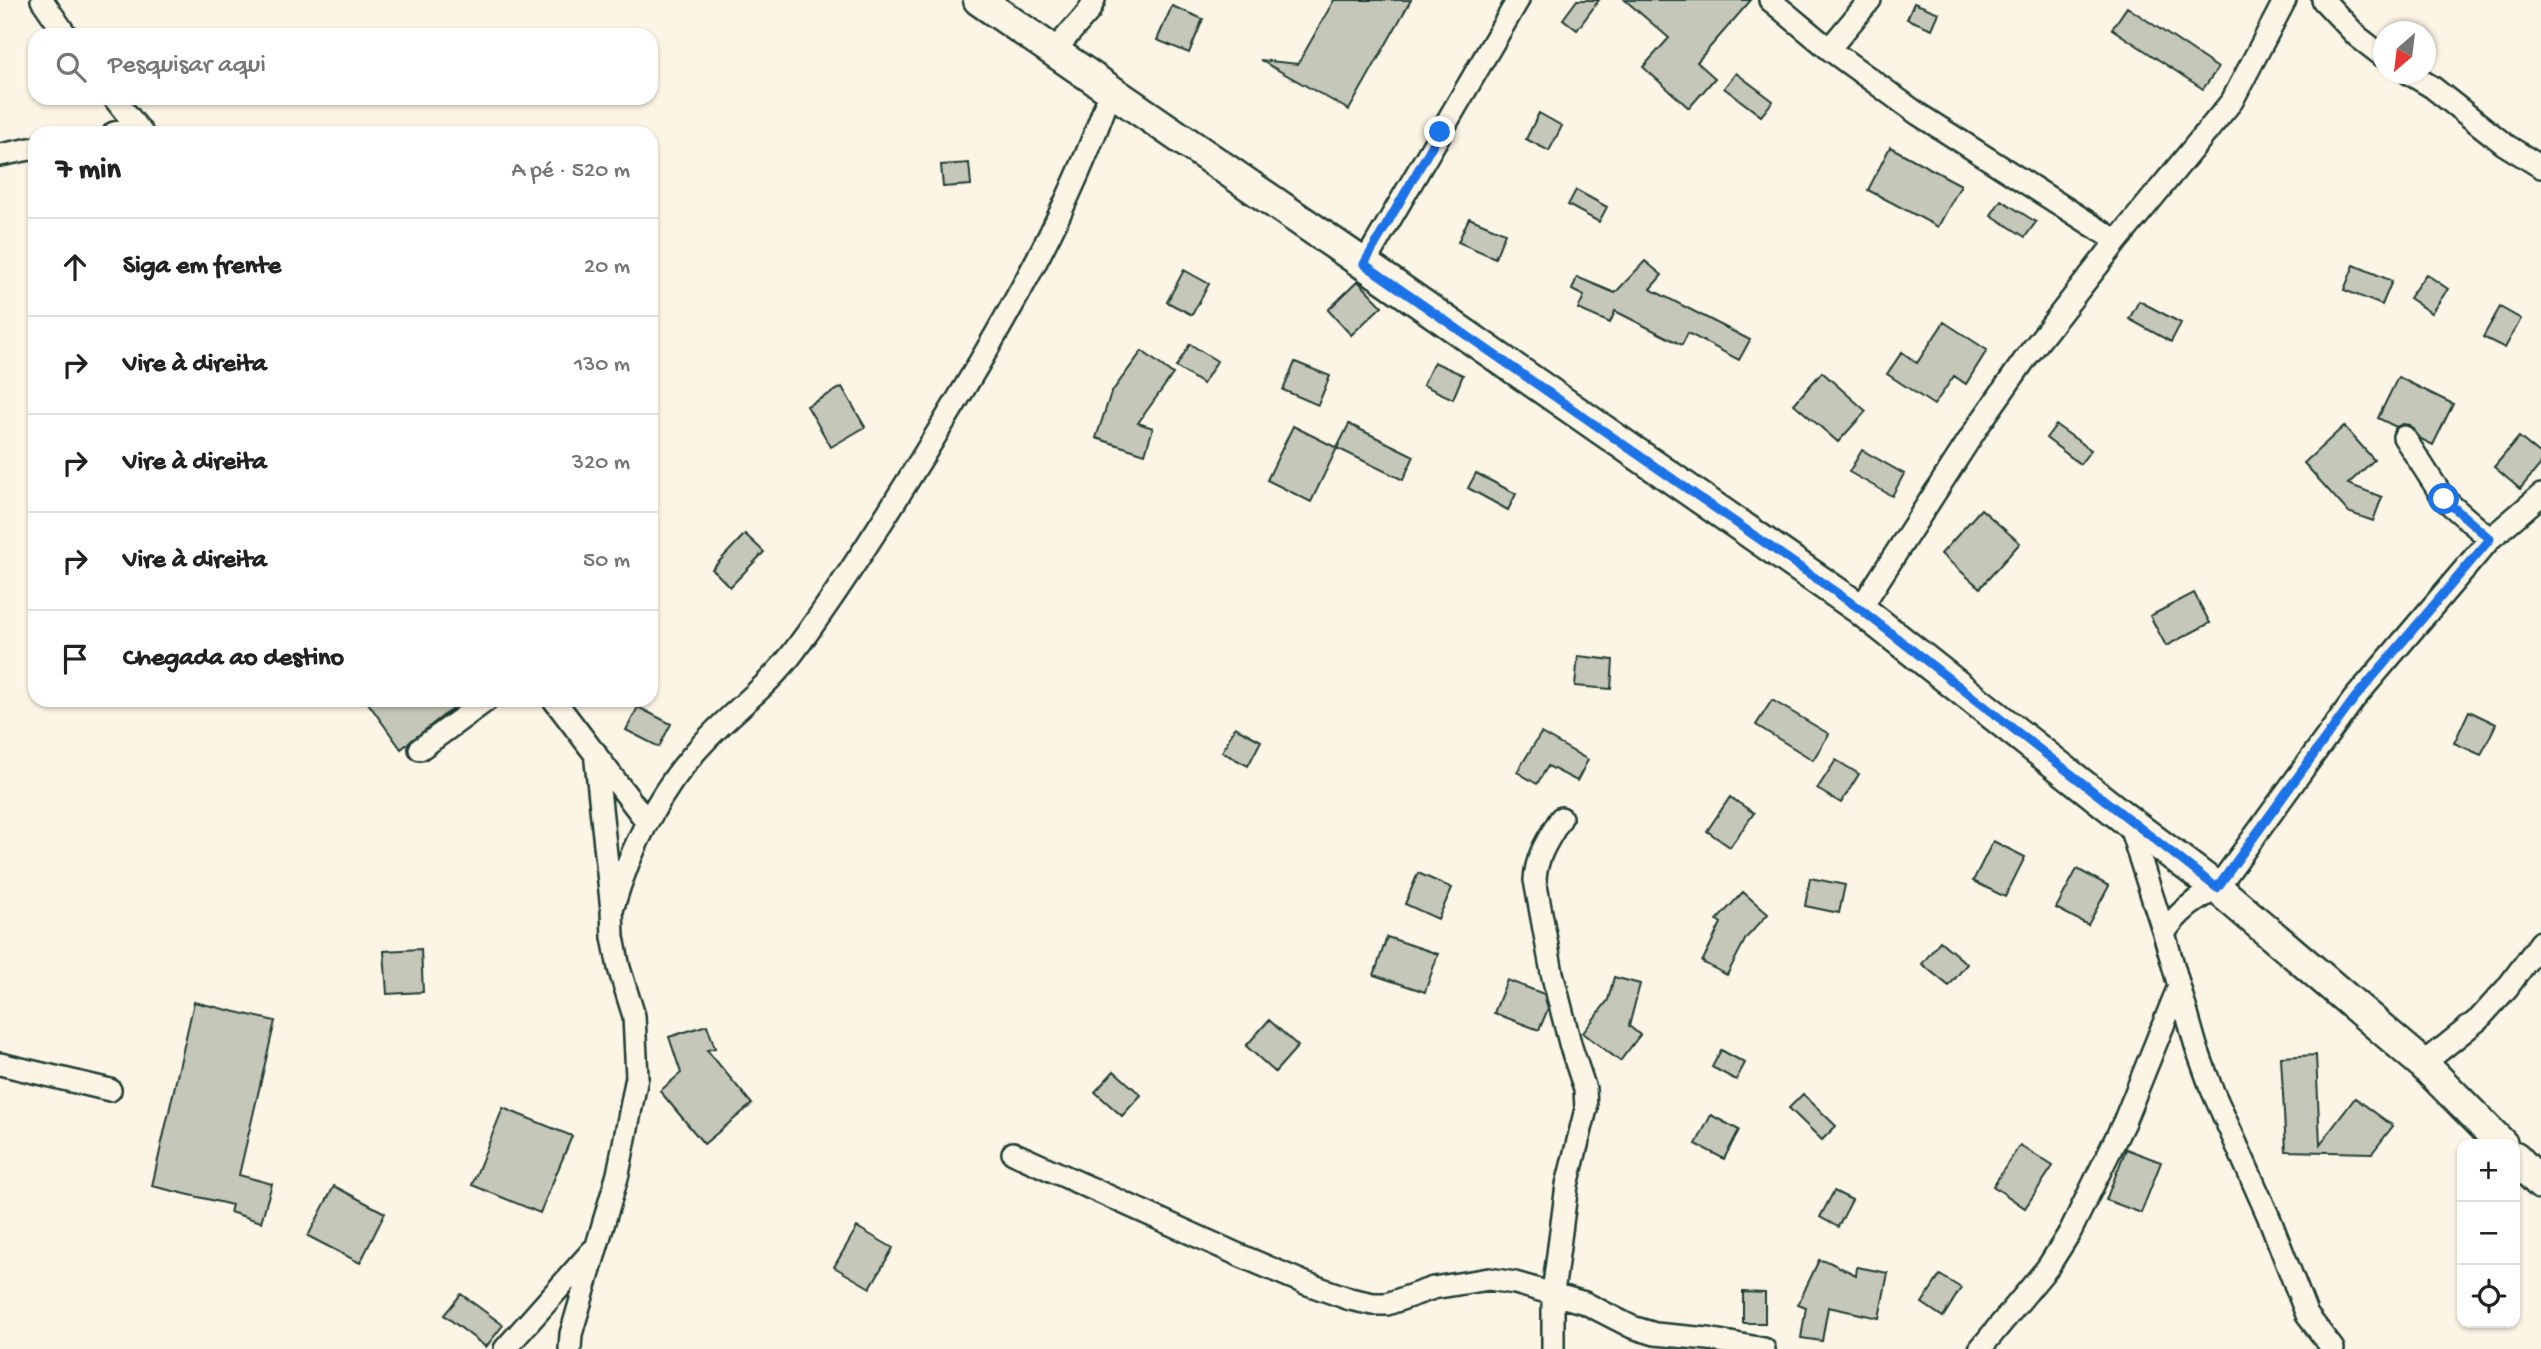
<!DOCTYPE html>
<html lang="pt">
<head>
<meta charset="utf-8">
<style>
	:root { --surface:#fff; --page:#f6f6f6; --text:#222; --muted:#767676; --line:#e0e0e0 }
	body { margin:0; font-family:"Gochi Hand",sans-serif; background:var(--page); color:var(--text) }
	.controls { position:absolute; right:21px; bottom:21px; display:grid; overflow:hidden; border-radius:14px; box-shadow:0 2px 5px #0004 }
	.controls button { width:63px; height:63px; display:grid; place-items:center; padding:0; border:0; border-bottom:2px solid var(--line); background:var(--surface); color:var(--text); font:35px sans-serif }
	.compass { position:absolute; left:2373px; top:21px; width:63px; height:63px; border-radius:50%; background:var(--surface); box-shadow:0 2px 5px #0004; rotate:208deg }
	.stop { position:absolute; width:21px; height:21px; margin:-16px; border:5px solid #1a73e8; border-radius:50%; background:#fff }
	.stop.end { background:#1a73e8; border-color:#fff; box-shadow:0 2px 7px #0008 }
	.list { margin:0; padding:0; list-style:none }
	h2 { display:flex; justify-content:space-between; align-items:center; height:91px; margin:0; padding:0 28px; font-size:30px }
	h2 small { font-size:23px; font-weight:400; color:var(--muted) }
	.list li { display:grid; grid-template-columns:46px 1fr auto; gap:21px; align-items:center; box-sizing:border-box; height:98px; padding:0 28px; border-top:2px solid var(--line) }
	.list b { display:block; font-size:26px; white-space:nowrap }
	.list em { font-size:23px; font-style:normal; color:var(--muted) }
	.icon { flex:none; width:38px; height:38px; fill:none; stroke:currentColor; stroke-width:2; stroke-linecap:round; stroke-linejoin:round }
	.map { position:relative; flex:none; width:2541px; height:1349px; overflow:hidden }
	.search { position:absolute; background:var(--surface); box-shadow:0 2px 5px #0004; left:28px; top:28px; width:630px; height:77px; display:flex; align-items:center; gap:18px; box-sizing:border-box; padding:0 24px; border-radius:21px; color:var(--muted); font-size:26px }
	.panel { position:absolute; background:var(--surface); box-shadow:0 2px 5px #0004; left:28px; top:126px; width:630px; height:581px; border-radius:21px }
	.map>svg:first-child { display:block }
</style>
</head>
<body>
<div class="map">
<svg width="2541" height="1349" viewBox="0 0 2541 1349">
	<rect width="100%" height="100%" fill="#fcf5e5"/>
	<filter id="ink" filterUnits="userSpaceOnUse"><feTurbulence type="fractalNoise" baseFrequency=".0143" numOctaves="2"/><feDisplacementMap in="SourceGraphic" scale="14" xChannelSelector="R" yChannelSelector="G"/><feConvolveMatrix kernelMatrix="1 2 1 2 8 2 1 2 1" color-interpolation-filters="sRGB"/></filter>
	<g filter="url(#ink)">
		<path fill="#c5c7b9" stroke="#1f3d34" stroke-width="2" d="M1334,0H1411L1349,110L1260,60L1298,64Z
			M1577,0H1599L1577,30L1563,19Z
			M1625,0H1751L1697,62L1715,78L1689,108L1643,67L1669,38Z
			M1914,3L1939,13L1932,29L1907,19Z
			M1172,6L1203,19L1189,53L1157,40Z
			M2127,7L2218,68L2203,89L2112,29Z
			M1736,73L1773,101L1761,116L1724,88Z
			M1539,113L1562,126L1549,151L1526,139Z
			M1890,147L1961,185L1938,227L1868,190Z
			M969,163L971,185L943,187L941,165Z
			M1576,190L1607,207L1599,222L1568,205Z
			M2001,200L2036,222L2025,237L1991,215Z
			M1469,218L1505,233L1495,258L1458,242Z
			M1645,261L1662,275L1650,289L1750,340L1739,360L1688,333L1682,345L1615,311L1610,323L1578,309L1584,296L1572,290L1577,277L1615,293Z
			M2354,265L2392,281L2382,305L2344,290Z
			M1184,270L1209,284L1192,315L1167,302Z
			M2426,274L2448,289L2431,313L2409,298Z
			M1358,281L1382,306L1351,335L1328,310Z
			M2139,301L2181,323L2171,342L2129,319Z
			M2500,307L2521,319L2505,348L2483,337Z
			M1944,322L1987,350L1966,384L1954,376L1934,405L1887,374L1902,352L1917,363Z
			M1190,344L1217,361L1203,384L1176,367Z
			M1142,351L1173,374L1138,423L1153,428L1145,454L1096,438L1111,393Z
			M1295,362L1330,376L1318,405L1283,390Z
			M1434,362L1463,375L1453,399L1423,385Z
			M1822,372L1866,411L1838,442L1794,404Z
			M2398,377L2453,404L2433,445L2421,439L2409,425L2403,424L2396,427L2378,418Z
			M842,387L865,427L831,447L807,406Z
			M1349,424L1414,456L1403,480L1337,448Z
			M2056,425L2091,450L2080,464L2046,438Z
			M1293,426L1337,448L1311,502L1267,480Z
			M2344,426L2374,460L2348,484L2382,497L2373,521L2348,512L2304,463Z
			M2519,437L2541,455V464L2520,489L2494,467Z
			M1862,450L1904,474L1892,496L1849,472Z
			M1476,473L1516,494L1508,510L1468,488Z
			M1981,509L2020,543L1980,588L1941,554Z
			M745,534L764,552L730,587L712,569Z
			M2194,593L2210,623L2166,646L2150,616Z
			M1578,656L1613,660L1611,689L1575,686Z
			M366,700H448L453,708L401,749Z
			M1772,700L1829,734L1813,760L1756,725Z
			M638,707L671,724L659,747L626,730Z
			M2469,711L2496,724L2481,755L2454,743Z
			M1235,727L1261,741L1248,766L1222,752Z
			M1541,733L1588,760L1577,781L1548,766L1537,784L1517,772Z
			M1836,760L1859,774L1841,803L1817,789Z
			M1730,797L1754,813L1730,847L1707,831Z
			M1993,841L2025,857L2005,897L1973,881Z
			M2077,869L2109,886L2088,925L2056,908Z
			M1418,873L1452,888L1438,919L1405,904Z
			M1810,878L1845,885L1839,913L1805,906Z
			M1743,892L1768,914L1746,938L1727,975L1702,962L1721,923L1717,920Z
			M1387,937L1438,954L1425,992L1374,975Z
			M1940,941L1967,964L1949,986L1922,964Z
			M421,949L423,992L387,994L384,951Z
			M1614,977L1640,984L1629,1026L1640,1035L1620,1061L1583,1033L1608,1000Z
			M1507,980L1544,994L1548,1009L1539,1030L1494,1013Z
			M194,1002L275,1021L239,1175L272,1184L261,1222L230,1212L232,1205L152,1186Z
			M1269,1020L1298,1046L1275,1072L1246,1046Z
			M707,1025L715,1048L707,1050L752,1104L704,1144L660,1091L681,1073L669,1037Z
			M1721,1050L1745,1063L1736,1080L1712,1067Z
			M2316,1055L2320,1144L2355,1098L2393,1126L2372,1153L2286,1151L2281,1057Z
			M1114,1071L1141,1095L1122,1116L1095,1092Z
			M1803,1094L1836,1126L1822,1140L1789,1108Z
			M503,1108L572,1136L540,1213L472,1185Z
			M1711,1115L1739,1130L1724,1159L1696,1144Z
			M2020,1145L2053,1166L2025,1208L1993,1186Z
			M2126,1149L2161,1162L2141,1213L2106,1200Z
			M334,1186L385,1213L360,1263L308,1236Z
			M1834,1191L1852,1200L1838,1227L1820,1217Z
			M857,1227L893,1248L870,1288L834,1267Z
			M1819,1260L1829,1262L1856,1275L1857,1267L1888,1273L1879,1318L1828,1307L1822,1341L1801,1338L1806,1307L1798,1304Z
			M1940,1275L1961,1288L1943,1317L1922,1303Z
			M1743,1292L1765,1293V1323H1743Z
			M461,1294L503,1325L486,1347L444,1315Z"/>
		<g fill="none" stroke-linecap="round" stroke-linejoin="round">
			<g stroke="#1f3d34" stroke-width="26">
				<path id="street" d="M42,0L66,35
					M1770,0L1829,49L1918,114L2117,241
					M2323,0L2358,37L2384,57
					M1829,49L1870,0
					M1053,52L1089,11L1094,0
					M2410,74L2432,87L2504,144L2541,167
					M114,98L142,133
					M114,133L138,128
					M0,155L35,148
					M1364,264L1518,0
					M2404,437L2444,499L2490,539
					M1860,609L1978,426L2028,355L2117,241L2232,101L2285,0
					M554,700L647,822
					M420,749L487,700
					M2128,821L2164,933L2196,1046L2210,1085L2270,1220L2307,1315L2333,1349
					M612,910C631,845 661,786 709,737C737,708 771,683 795,650C848,578 896,501 942,425C1008,317 1070,209 1111,90
					M2164,933C2180,910 2193,902 2217,888L2354,699L2490,539L2541,495
					M0,1064L110,1090
					M2423,1064L2479,1019L2507,988L2541,942
					M1013,1153L1239,1255L1305,1283L1350,1299L1373,1304H1387L1433,1288L1489,1279L1515,1283L1585,1303L1632,1327L1655,1334L1708,1339L1764,1349
					M505,1349L592,1251
					M570,1349L571,1334L618,1174L637,1077L634,1016L619,968L613,937L612,910L595,752
					M1553,1349V1293L1567,1185L1586,1109L1585,1089L1571,1047L1552,973L1535,880C1536,856 1549,838 1561,818
					M1980,1349L2048,1267L2070,1232L2124,1122L2179,986"/>
			</g>
			<g stroke="#1f3d34" stroke-width="35">
				<path id="secondary" d="M979,0L1364,264L1860,609L2128,821L2217,888L2423,1064L2502,1144
					M2515,1157L2541,1184"/>
			</g>
			<use href="#street" stroke="#fcf5e5" stroke-width="21"/>
			<use href="#secondary" stroke="#fcf5e5" stroke-width="30"/>
		</g>
	</g>
	<g fill="none" stroke-linecap="round" stroke-linejoin="round" filter="url(#ink)">
		<path stroke="#1a73e8" stroke-width="9" d="M1440,132L1364,264L1860,609L2217,888L2354,699L2490,539L2444,499"/>
	</g>
</svg>
<div class="controls">
<button>+</button>
<button>−</button>
<button><svg class="icon" aria-label="locate" viewBox="0 0 24 24"><circle cx="12" cy="12" r="6"/><path d="M12 2v4M12 18v4M2 12h4M18 12h4"/></svg></button>
</div>
<svg class="compass" viewBox="-18 -18 36 36"><path d="M0-13l5 13h-10z" fill="#e53935"/><path d="M0 13l5-13h-10z" fill="#767676"/></svg>
<div class="stop" style="left:2444px;top:499px"></div>
<div class="stop end" style="left:1440px;top:132px"></div>
<div class="search"><svg class="icon" aria-label="search" viewBox="0 0 24 24"><circle cx="10" cy="10" r="6"/><path d="M15 15l6 6"/></svg>Pesquisar aqui</div>
<section class="panel">
<h2>7 min<small>A pé · 520 m</small></h2>
<ul class="list">
<li><svg class="icon" aria-label="ahead" viewBox="0 0 24 24"><path d="M12 20V5M6 11l6-6 6 6"/></svg><div><b>Siga em frente</b></div><em>20 m</em></li>
<li><svg class="icon" aria-label="right" viewBox="0 0 24 24"><path d="M7 20v-9h11M14 6l5 5-5 5"/></svg><div><b>Vire à direita</b></div><em>130 m</em></li>
<li><svg class="icon" aria-label="right" viewBox="0 0 24 24"><path d="M7 20v-9h11M14 6l5 5-5 5"/></svg><div><b>Vire à direita</b></div><em>320 m</em></li>
<li><svg class="icon" aria-label="right" viewBox="0 0 24 24"><path d="M7 20v-9h11M14 6l5 5-5 5"/></svg><div><b>Vire à direita</b></div><em>50 m</em></li>
<li><svg class="icon" aria-label="arrive" viewBox="0 0 24 24"><path d="M6 21V4h12l-3 4 3 4H6"/></svg><div><b>Chegada ao destino</b></div></li>
</ul>
</section>
</div>
</body>
</html>
